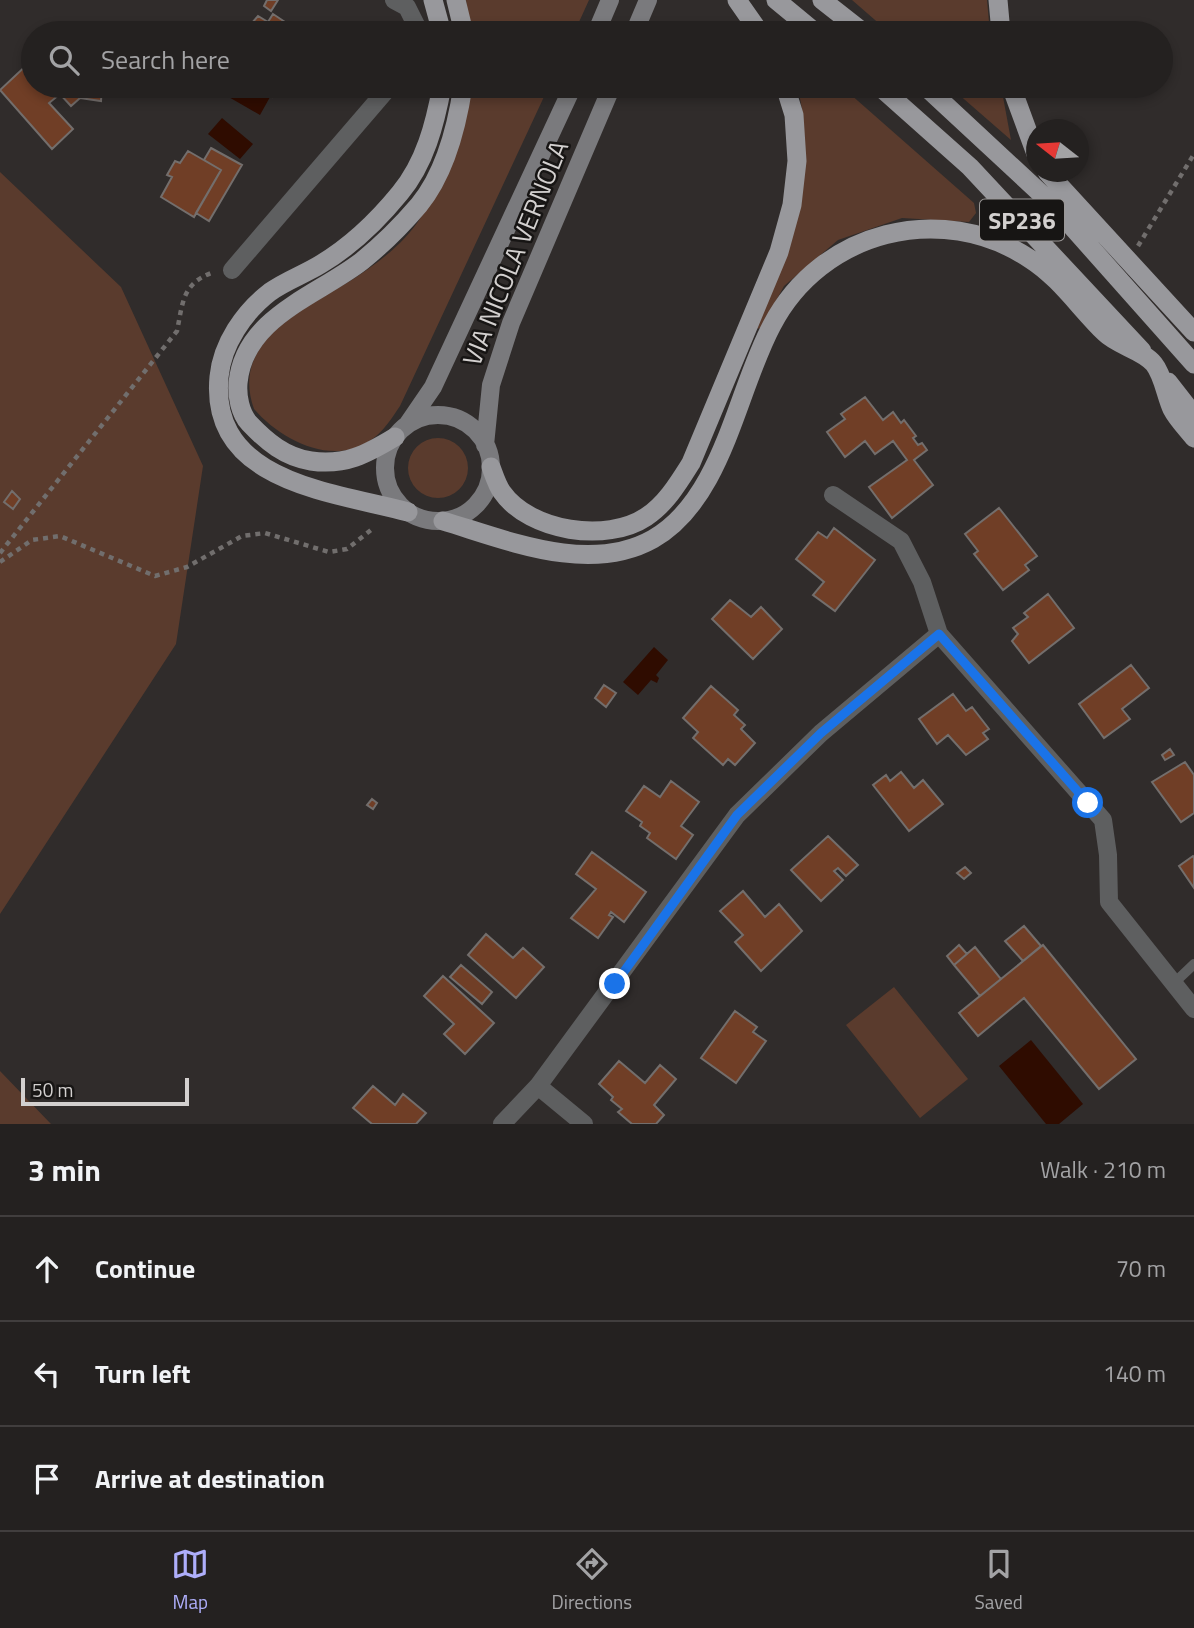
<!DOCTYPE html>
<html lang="en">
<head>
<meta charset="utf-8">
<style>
	:root { --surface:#242120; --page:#2c2929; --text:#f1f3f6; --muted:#a3a3a5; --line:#413e3e; --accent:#aeaefa }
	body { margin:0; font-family:"Titillium Web",sans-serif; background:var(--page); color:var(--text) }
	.compass { position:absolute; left:1026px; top:119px; width:63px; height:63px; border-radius:50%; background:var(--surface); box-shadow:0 4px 10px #0003; rotate:287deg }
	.scale { position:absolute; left:21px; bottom:18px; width:168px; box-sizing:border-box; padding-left:7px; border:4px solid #d3d0cf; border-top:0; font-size:19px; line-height:24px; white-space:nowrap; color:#d3d0cf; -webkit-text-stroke:5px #171514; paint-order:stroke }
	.stop { position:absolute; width:21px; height:21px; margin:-16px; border:5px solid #1a73e8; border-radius:50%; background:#fff }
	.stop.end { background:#1a73e8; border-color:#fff; box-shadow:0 2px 7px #0008 }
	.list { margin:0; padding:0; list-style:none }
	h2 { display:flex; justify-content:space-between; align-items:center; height:91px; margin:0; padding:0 28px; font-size:30px }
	h2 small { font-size:23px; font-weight:400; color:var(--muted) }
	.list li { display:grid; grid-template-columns:46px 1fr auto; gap:21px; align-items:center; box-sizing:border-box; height:105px; padding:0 28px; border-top:2px solid var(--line) }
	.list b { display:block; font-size:26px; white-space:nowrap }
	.list em { font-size:23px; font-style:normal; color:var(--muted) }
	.icon { flex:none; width:38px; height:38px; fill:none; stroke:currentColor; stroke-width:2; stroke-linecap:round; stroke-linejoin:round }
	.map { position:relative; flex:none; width:1194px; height:1124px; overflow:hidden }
	.search { position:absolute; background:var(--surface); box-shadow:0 4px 10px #0003; left:21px; right:21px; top:21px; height:77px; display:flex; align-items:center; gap:18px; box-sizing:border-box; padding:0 24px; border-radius:38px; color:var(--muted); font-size:26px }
	.sheet { height:406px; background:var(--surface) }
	nav { display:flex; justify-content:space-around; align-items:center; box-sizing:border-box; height:98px; border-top:2px solid var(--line); background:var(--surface); font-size:19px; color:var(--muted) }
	nav a { display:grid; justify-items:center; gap:4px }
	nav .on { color:var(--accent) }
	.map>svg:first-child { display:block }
</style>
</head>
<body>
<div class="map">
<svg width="1194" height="1124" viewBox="0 0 1194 1124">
	<rect width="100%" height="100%" fill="#302c2b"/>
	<path fill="#5a3b2d" d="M466,0H589L574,33H470Z
		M852,0H987L990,33H890Z
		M470,86H549L400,406C392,418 383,432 371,440C332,467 281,440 254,409C227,333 321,304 368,269C387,256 409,237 421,217C429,205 432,189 437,177C448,146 459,116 470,86Z
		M796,86H841L974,203L976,213L969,222L902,218L838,240L784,286L761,328L755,329C783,265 809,205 804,133C803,118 802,99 796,86Z
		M949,86H1001L1011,140Z
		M0,172L121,287L203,466L176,644L0,914Z
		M408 468a30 30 0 1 1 60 0a30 30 0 1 1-60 0Z
		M894,987L968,1079L920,1118L846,1025Z
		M0,1071L51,1124H0Z"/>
	<path fill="#2f0c00" d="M233,86H250L270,97L260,115L227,96Z
		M222,118L253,144L240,159L208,134Z
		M654,647L668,660L656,675L659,678L657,683L651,680L638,695L623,682Z
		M1031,1040L1083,1104L1059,1124H1046L999,1066Z"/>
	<path fill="#703e26" stroke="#736e6c" stroke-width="2" d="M267,0H278L271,11L264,6Z
		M273,14L297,30L300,26L307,30L305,33L245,31L258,16L268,22Z
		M33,51V86H102L101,101L80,98L71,106L60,94L49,103L73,129L52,149L0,90L31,61L27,57Z
		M254,86H279L272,97Z
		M211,148L242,165L209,221L196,213L221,170L204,160Z
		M188,151L221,170L194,217L161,197L172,177L167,175L175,161L180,163Z
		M865,397L883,420L893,412L901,423L904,420L916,436L913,438L918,445L922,443L927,450L914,460L933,485L892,518L869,487L907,460L893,441L875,454L865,441L845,457L827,432L845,419L841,414Z
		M12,491L20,499L13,509L4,502Z
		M999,508L1037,556L1025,565L1029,570L1003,590L974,554L978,551L965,534Z
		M834,528L875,560L835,611L813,595L824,582L796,559L818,532L827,538Z
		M1048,594L1074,628L1029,663L1012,641L1018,634L1013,628L1028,617L1024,613Z
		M730,600L751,617L761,607L782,629L753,659L712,619Z
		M1131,665L1149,688L1122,709L1130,719L1104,738L1079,704Z
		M604,685L616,693L606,707L595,698Z
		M711,686L738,710L734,715L745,725L741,729L755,743L735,765L728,759L723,765L693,738L698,732L683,718Z
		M953,694L966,711L972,707L989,729L983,733L988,739L966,755L948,735L937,744L919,719Z
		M1170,749L1174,755L1165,760L1162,755Z
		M1185,762L1194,775V813L1181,822L1152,782Z
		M901,772L914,788L923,780L943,804L909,831L873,785L886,775L890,781Z
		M671,781L699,802L681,826L693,835L676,859L647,838L650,833L640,826L642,822L626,811L644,786L660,797Z
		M372,799L377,803L373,809L367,805Z
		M828,836L858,865L846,876L838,868L834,871L843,880L821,901L791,870Z
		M592,852L646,892L624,922L611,912L609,915L613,917L598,938L571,918L596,889L576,874Z
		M1193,856L1194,857V888L1179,866Z
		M965,867L971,873L964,879L957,873Z
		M743,891L765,917L779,904L802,931L761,971L735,942L743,935L720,911Z
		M1024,926L1041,946L1023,961L1005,941Z
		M486,934L513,958L523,948L544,967L516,998L468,955Z
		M959,945L967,954L954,965L947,956Z
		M1043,945L1136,1059L1099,1089L1024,998L978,1036L959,1013Z
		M975,947L1001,979L980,996L954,965Z
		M461,965L492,992L482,1004L450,977Z
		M443,976L494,1023L465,1054L444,1034L454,1024L424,996Z
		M735,1011L757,1027L753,1032L766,1041L736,1083L701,1058Z
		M619,1061L645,1083L660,1065L676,1079L654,1105L664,1115L656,1124H632L618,1112L622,1109L611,1100L613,1097L599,1084Z
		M373,1086L395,1105L403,1094L426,1113L416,1124H372L353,1108Z"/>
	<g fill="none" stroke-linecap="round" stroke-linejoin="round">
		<path stroke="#716e6d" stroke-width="4.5" stroke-dasharray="5 5" stroke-linecap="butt" d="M1138,246L1194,154
			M0,553L177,331C183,302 182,283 214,272
			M0,562L32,540L60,536L155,576L187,567L242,536L265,533L329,552L347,549L371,530"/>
		<path stroke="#5e5f60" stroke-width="10" d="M1172,985L1194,964"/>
		<path stroke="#5e5f60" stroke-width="18" d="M394,0L407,7L420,33
			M232,270L390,86
			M939,634L1103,820L1108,855L1109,902L1194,1009
			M502,1124L538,1086
			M584,1124L538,1086L737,815L821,733L939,634L922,582L901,541L833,495"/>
		<path stroke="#7a7a7d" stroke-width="18" d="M596,33L610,0
			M634,33L648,0
			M385 468a53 53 0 1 1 106 0a53 53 0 1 1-106 0Z
			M407,425L433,387L573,86
			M485,445L491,385L511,323L612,86"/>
		<path stroke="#98989c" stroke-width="19" d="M433,0L442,33
			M456,0L464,33
			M737,0L760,33
			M776,0L816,33
			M822,0L864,33
			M998,0L1001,33
			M879,86L970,167L1142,351
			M925,86L1051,203L1194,364
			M1011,86L1036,154
			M1047,172L1194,332
			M1168,382L1194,415
			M395,437C367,454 345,466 311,461C285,457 267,442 249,423C240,413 237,396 238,383C244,317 317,296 362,261C383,244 402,225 419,205C446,172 457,126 463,86
			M491,467C494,475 497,485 502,492C530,532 607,543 646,517C666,504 679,482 691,463L779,252L792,205L797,161L794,115L785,86
			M408,512C334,492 209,483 219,377C222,344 244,312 270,292C285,281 305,274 321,264C351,246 378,220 400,193C425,163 435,124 442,86
			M443,521C507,540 589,575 653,539C723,499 736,392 772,325C821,231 941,200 1030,259C1060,278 1080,309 1105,333C1118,346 1143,350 1154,364C1163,375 1166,396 1172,409C1177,419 1187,429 1194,438"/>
	</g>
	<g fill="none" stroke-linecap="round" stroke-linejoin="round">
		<path stroke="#1a73e8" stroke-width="9" d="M615,984L737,815L821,733L939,634L1088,803"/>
	</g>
	<g text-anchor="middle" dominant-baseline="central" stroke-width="5" stroke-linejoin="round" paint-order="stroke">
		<rect fill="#171514" stroke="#9b9897" stroke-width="2" x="980" y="199.5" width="84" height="41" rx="5"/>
		<g font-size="24" font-weight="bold" fill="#d3d0cf">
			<text x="1022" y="220">SP236</text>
		</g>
		<g font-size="26" fill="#d3d0cf" stroke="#171514">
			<text transform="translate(515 253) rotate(-68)">VIA NICOLA VERNOLA</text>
		</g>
	</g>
</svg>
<svg class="compass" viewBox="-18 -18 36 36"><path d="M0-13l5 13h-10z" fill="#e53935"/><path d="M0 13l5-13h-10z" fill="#a3a3a5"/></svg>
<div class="scale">50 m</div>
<div class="stop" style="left:1088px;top:803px"></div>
<div class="stop end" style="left:615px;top:984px"></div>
<div class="search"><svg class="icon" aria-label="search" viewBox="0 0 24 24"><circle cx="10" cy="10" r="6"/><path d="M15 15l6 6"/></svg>Search here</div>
</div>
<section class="sheet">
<h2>3 min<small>Walk · 210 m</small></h2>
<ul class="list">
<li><svg class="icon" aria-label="ahead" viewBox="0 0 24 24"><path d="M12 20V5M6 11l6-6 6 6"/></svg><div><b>Continue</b></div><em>70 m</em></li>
<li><svg class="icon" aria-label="left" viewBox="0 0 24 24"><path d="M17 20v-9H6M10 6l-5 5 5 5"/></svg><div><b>Turn left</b></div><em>140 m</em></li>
<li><svg class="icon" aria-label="arrive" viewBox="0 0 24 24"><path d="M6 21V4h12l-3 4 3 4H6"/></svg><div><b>Arrive at destination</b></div></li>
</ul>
</section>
<nav>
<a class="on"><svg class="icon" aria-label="map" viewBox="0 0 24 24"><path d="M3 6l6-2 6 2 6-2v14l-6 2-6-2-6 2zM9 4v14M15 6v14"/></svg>Map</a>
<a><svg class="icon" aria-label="directions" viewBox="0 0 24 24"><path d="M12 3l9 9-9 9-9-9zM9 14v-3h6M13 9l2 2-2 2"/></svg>Directions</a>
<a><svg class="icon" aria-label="saved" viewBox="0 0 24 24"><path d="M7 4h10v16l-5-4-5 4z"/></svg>Saved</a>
</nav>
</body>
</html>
